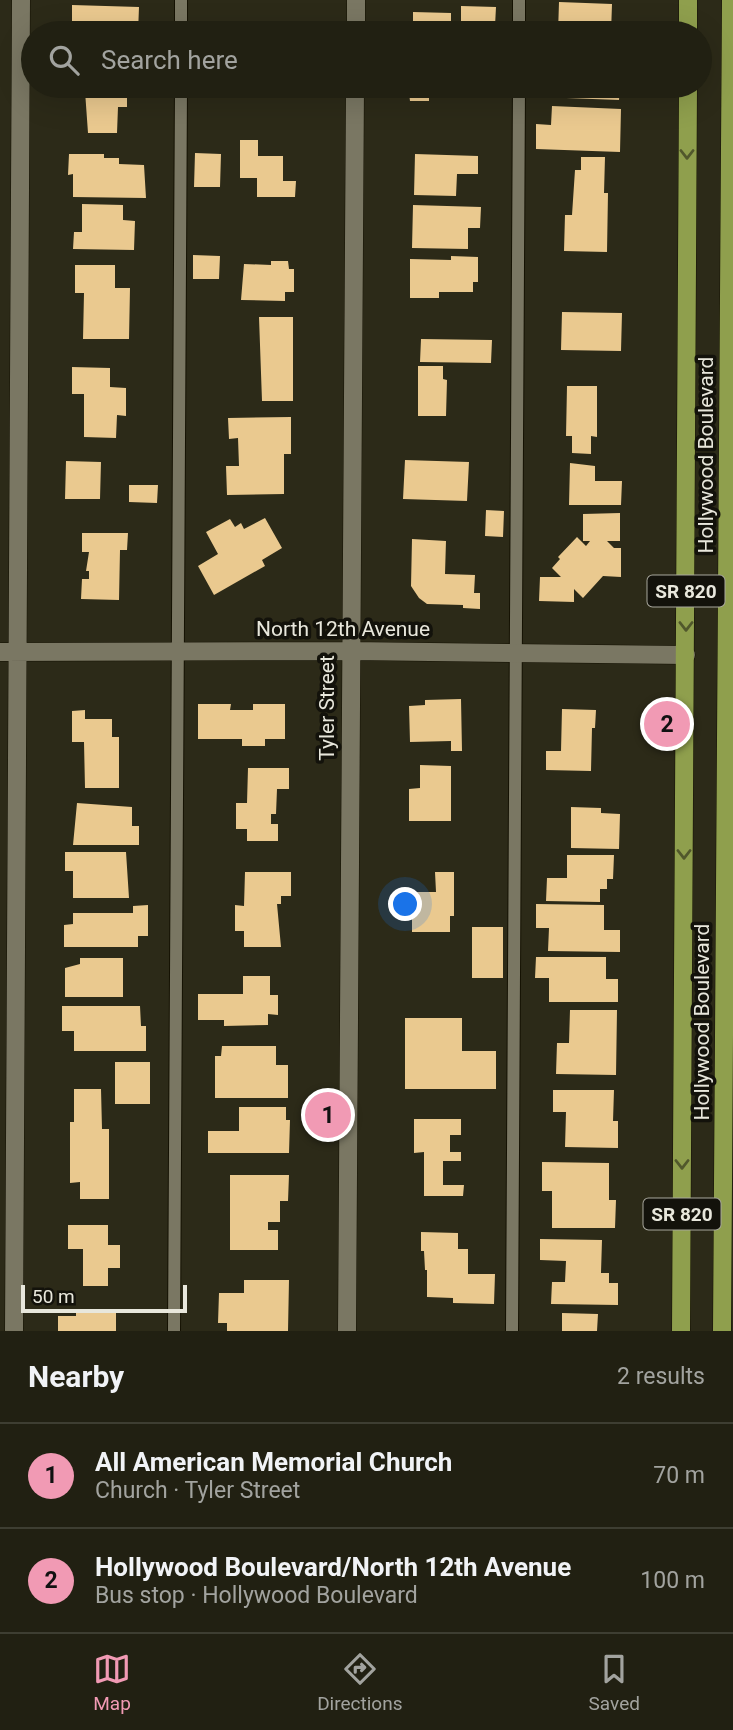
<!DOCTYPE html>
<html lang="en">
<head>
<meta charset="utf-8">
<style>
	:root { --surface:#212012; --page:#29281b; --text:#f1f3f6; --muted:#a2a39f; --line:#3e3e32; --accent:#f19ab4 }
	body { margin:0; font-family:Roboto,sans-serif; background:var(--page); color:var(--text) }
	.scale { position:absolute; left:21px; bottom:18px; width:166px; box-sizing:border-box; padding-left:7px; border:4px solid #e8e7dc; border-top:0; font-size:19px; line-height:24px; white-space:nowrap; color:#e8e7dc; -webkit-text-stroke:5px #13120b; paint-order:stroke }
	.you { position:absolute; left:406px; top:905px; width:24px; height:24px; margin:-18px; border:5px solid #fff; border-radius:50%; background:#1a73e8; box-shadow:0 0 0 10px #1a73e833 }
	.badge { display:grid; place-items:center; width:46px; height:46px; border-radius:50%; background:var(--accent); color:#111; font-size:23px; font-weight:700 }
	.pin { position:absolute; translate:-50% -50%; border:4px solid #fff; box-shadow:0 2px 7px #0006 }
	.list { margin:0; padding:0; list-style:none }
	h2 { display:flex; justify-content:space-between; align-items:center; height:91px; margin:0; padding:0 28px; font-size:30px }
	h2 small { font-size:23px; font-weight:400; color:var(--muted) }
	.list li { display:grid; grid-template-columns:46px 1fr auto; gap:21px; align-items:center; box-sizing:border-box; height:105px; padding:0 28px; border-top:2px solid var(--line) }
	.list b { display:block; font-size:26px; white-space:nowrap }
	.list p { margin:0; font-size:23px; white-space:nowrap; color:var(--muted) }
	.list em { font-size:23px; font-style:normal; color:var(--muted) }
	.icon { flex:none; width:38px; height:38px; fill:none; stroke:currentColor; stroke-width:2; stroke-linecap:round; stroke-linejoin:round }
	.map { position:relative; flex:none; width:733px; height:1331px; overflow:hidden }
	.search { position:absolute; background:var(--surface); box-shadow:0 7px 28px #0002; left:21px; right:21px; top:21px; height:77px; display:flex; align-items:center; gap:18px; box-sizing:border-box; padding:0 24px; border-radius:38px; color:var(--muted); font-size:26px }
	.sheet { height:301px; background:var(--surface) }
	nav { display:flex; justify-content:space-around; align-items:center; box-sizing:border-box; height:98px; border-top:2px solid var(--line); background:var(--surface); font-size:19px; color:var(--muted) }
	nav a { display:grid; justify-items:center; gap:4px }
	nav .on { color:var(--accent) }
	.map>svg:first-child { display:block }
</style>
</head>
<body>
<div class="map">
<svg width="733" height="1331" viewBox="0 0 733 1331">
	<rect width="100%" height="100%" fill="#2c2a18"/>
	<path fill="#eac98f" d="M559,2L612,4L611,33H558Z
		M72,5L139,7L138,33H72Z
		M461,6L496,7L495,26H485L484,33H413V12L451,13V22L461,23Z
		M259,26H290V33H259Z
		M80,86H127V107H118L117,133H88L85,91H80Z
		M408,86H469V95L429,94V101H410Z
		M540,86H620L619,100L540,97Z
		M552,106L621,109L620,152L536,149V124L551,125Z
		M240,140H258V156H283V181H296L295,197H257V178H240Z
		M195,153L221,154L220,187H194Z
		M69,154H104V158H119V164L144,165L146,198L73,197V174L68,175Z
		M415,154L478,156V174H457L456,196L414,195Z
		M581,157H605L604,193H608L607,252L564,251L565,215H572L575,170H581Z
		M82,204L123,205V220L135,221L134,250L73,249L74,232H82Z
		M413,205L481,207L480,228H468V249L412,248Z
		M193,255L220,256L219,279H193Z
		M451,256L478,257V282H473V292H439V298H410V259L451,260Z
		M271,261H288L289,269H294V292H285V301L241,300L244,264L271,265Z
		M75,265H115V288H130L129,339H83L84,293H75Z
		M562,312L622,313L621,351L561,350Z
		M259,317H293V401H262Z
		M421,339L492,340L491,363L420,362Z
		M418,366H443V379L447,380L446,416H418Z
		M72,367L110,368V387L126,388V416L117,415L116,438L84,437V394H72Z
		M567,386H597V437L591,436V454L572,453V436H566Z
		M291,417V454H284V494L227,495L226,466H239L238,438L229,439L228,418Z
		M405,460L469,462L467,501L403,499Z
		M66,461L101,462L100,499H65Z
		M570,463L595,466V481H622L621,505H569Z
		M129,485H158L157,503L129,502Z
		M486,510L504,511L503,537L485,536Z
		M620,513V541H607L614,548H621V577L603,576L583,598L574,589V602L539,601L540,577H561L552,568L560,559L558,557L577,537L586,546L590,541H583V514Z
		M265,518L282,548L262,560L265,566L214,595L198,566L218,554L206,532L230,519L235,527L241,523L244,529Z
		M82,533H128L127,550H120L119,600L81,599L82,579H89V571H86L89,552H82Z
		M412,539L446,541L445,574L475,575L474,593H480V609L463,608V605L427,604L419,598L411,586Z
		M461,699L462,751H451V741L410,742L409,706L425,705V700Z
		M198,704H231L230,710H253V704H285V739H265V746H242V739H198Z
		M562,709L596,710L595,728H592L591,771L546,770V751H561Z
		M85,710V719H112V737H119V788H85L84,742H72V711Z
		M420,765L451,766V821H409V789L420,788Z
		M248,768H289V789H277L276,814H271V824H278V841H247V829H236V803H247Z
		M77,803L132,807V826H139V845H73Z
		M571,807L601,808V813L620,814L619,849L571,848Z
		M65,852H126L129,898H73V871H65Z
		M567,855H614L613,879H607V889H600V902L546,901L547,878H567Z
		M245,872H291V896H281V904H277L281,947H244V931H235V905L244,906Z
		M435,872H454V916H450V932H412V892H436Z
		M536,904L604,905V930H620V952L548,951L549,928H536Z
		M148,905V936H138V947H64V925L73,924V913H133V906Z
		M472,927H503V978H472Z
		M536,957H606V979H618V1002H549V978H535Z
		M80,958H123V997H65V968L80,964Z
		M243,976H270V995H278V1015L268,1014V1025L224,1026V1020H198V994H243Z
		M62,1006H140L141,1026H146V1051H74V1031H62Z
		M570,1010H617L616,1075L556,1074L557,1043H569Z
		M405,1018H462V1051H496V1089H405Z
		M222,1046H276V1065H288V1098H215V1056H221Z
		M115,1062H150V1104H115Z
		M74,1089H101L102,1129H109V1199H80V1182L70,1183V1122H74Z
		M553,1090H614L613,1121H618V1148L565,1147L566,1112H553Z
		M239,1107H286V1120H290L289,1153H208V1131H239Z
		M414,1119H461V1135H450V1152H461V1161H443V1185H464L463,1196H424V1152L414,1153Z
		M542,1162L609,1163V1200H616L615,1228H552V1191H542Z
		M230,1175H289L288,1201H280V1222H268V1230H278V1250H230Z
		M68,1225H108V1245H120V1268H108V1286H83V1249H68Z
		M421,1232L458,1233V1249H468V1274H495L494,1304L453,1303V1298L427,1297V1270H425L424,1251H421Z
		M540,1239L602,1240L601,1273H609V1283H618V1305L551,1304L552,1282H565L566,1261L540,1260Z
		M244,1280H289L288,1331H227V1323H218L219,1293H244Z
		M76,1310H116V1331H58V1316H76Z
		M562,1313L598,1314L597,1331H562Z"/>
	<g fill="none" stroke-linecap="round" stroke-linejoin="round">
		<g stroke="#151203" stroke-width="14">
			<path id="service" d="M181,33V0
				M519,33V0
				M174,1331L181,86
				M512,1331L519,86"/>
		</g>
		<g stroke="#151203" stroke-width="19">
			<path id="minor" d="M356,33V0
				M0,652L350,651L686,655
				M14,1331L21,0
				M347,1331L355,86"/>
		</g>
		<g stroke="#151203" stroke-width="19">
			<path id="primary" d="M688,33V0
				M681,1331L688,86
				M722,1331L731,0"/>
		</g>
		<use href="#service" stroke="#7a7763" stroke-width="12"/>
		<use href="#minor" stroke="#7a7763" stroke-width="18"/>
		<use href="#primary" stroke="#8f9f4d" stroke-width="18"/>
	</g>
	<defs><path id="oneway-chevron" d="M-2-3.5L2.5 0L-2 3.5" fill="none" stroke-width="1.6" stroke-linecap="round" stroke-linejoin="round" transform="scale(1.75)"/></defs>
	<g stroke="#51582c">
		<use href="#oneway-chevron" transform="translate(687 154) rotate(90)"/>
		<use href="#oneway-chevron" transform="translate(686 626) rotate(90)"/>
		<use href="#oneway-chevron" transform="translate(684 854) rotate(90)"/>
		<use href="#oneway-chevron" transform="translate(682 1164) rotate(90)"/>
	</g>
	<g text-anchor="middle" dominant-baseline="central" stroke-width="7" stroke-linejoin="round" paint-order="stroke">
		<g fill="#13120b" stroke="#a8a79d" stroke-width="2">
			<rect x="647.5" y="575.5" width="77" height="31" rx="5"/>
			<rect x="643.5" y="1198.5" width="77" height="31" rx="5"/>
		</g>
		<g font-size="19" font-weight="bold" fill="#e8e7dc">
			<text x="686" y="591">SR 820</text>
			<text x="682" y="1214">SR 820</text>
		</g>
		<g font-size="21" fill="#e8e7dc" stroke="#13120b">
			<text transform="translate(706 455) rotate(-90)">Hollywood Boulevard</text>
			<text x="343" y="629">North 12th Avenue</text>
			<text transform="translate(327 708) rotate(-90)">Tyler Street</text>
			<text transform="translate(702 1022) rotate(-90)">Hollywood Boulevard</text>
		</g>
	</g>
</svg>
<div class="scale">50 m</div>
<div class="you"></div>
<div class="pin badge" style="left:328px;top:1115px">1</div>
<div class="pin badge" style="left:667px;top:724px">2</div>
<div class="search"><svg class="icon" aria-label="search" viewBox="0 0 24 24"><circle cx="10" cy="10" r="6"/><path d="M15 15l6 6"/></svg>Search here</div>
</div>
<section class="sheet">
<h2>Nearby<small>2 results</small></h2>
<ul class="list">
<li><span class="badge">1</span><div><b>All American Memorial Church</b><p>Church · Tyler Street</p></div><em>70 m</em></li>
<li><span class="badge">2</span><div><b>Hollywood Boulevard/North 12th Avenue</b><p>Bus stop · Hollywood Boulevard</p></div><em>100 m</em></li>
</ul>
</section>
<nav>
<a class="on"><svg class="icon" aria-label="map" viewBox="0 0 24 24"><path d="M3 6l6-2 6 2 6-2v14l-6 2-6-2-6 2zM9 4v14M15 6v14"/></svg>Map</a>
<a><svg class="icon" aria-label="directions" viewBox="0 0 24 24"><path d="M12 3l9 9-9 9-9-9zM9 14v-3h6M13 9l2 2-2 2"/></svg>Directions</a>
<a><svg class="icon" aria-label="saved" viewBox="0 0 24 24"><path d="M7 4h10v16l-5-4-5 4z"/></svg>Saved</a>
</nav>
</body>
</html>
